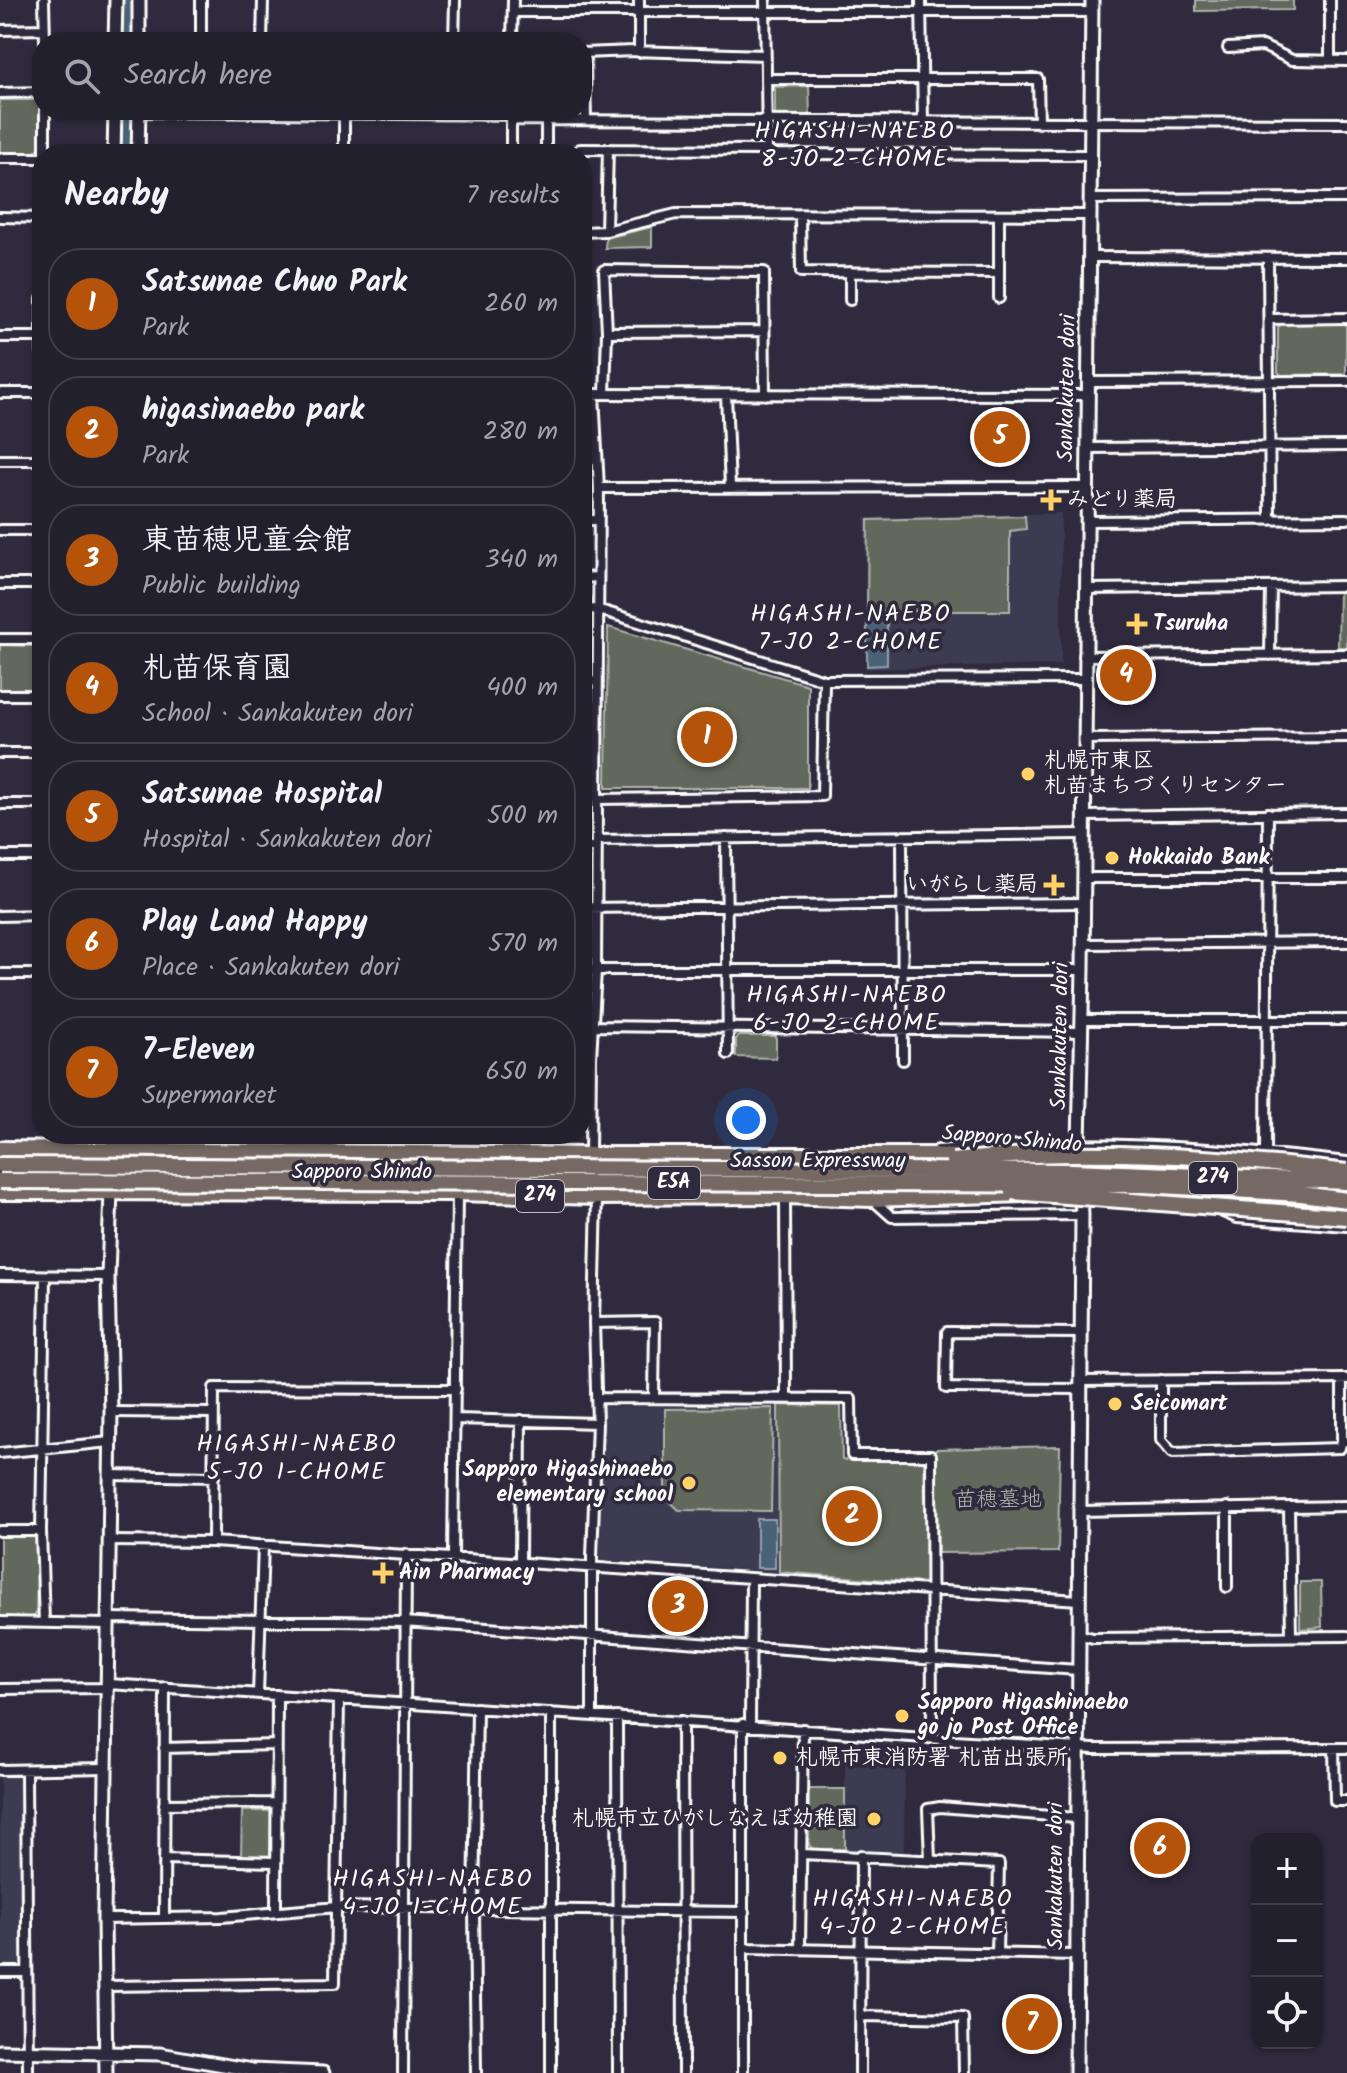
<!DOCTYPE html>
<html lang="en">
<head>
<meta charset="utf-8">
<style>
	:root { --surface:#23202e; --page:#2b2836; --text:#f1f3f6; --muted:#a3a3aa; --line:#403e4a; --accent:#b45309 }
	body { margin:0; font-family:Kalam,"Klee One",sans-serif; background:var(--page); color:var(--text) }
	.controls { position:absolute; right:24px; bottom:24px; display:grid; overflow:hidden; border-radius:16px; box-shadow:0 2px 6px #0004 }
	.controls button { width:72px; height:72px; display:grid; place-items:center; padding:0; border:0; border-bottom:2px solid var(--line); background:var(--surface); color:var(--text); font:40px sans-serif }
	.you { position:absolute; left:746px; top:1120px; width:28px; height:28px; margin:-20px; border:6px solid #fff; border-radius:50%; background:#1a73e8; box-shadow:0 0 0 12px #1a73e833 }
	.badge { display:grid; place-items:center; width:52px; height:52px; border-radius:50%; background:var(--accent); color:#fff; font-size:26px; font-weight:700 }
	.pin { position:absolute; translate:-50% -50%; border:4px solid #fff; box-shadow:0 2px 8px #0006 }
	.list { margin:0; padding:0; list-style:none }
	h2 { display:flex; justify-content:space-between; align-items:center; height:104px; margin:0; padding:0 32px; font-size:34px }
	h2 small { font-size:26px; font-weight:400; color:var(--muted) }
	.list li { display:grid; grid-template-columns:52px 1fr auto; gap:24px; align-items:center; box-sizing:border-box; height:112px; margin:0 16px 16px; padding:0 16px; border:2px solid var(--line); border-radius:32px }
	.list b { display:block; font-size:30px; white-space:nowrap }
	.list p { margin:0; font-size:26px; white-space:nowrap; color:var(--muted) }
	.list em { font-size:26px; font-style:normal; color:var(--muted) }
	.icon { flex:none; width:44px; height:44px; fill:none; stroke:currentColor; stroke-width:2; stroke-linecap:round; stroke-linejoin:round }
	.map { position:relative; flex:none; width:1347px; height:2073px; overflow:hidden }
	.search { position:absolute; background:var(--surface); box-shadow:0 2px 6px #0004; left:32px; top:32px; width:560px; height:88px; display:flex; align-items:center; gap:20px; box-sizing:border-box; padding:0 28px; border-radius:32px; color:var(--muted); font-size:30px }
	.panel { position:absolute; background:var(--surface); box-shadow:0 2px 6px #0004; left:32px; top:144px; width:560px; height:1000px; border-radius:32px }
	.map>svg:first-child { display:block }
</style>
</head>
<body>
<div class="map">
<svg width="1347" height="2073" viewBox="0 0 1347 2073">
	<rect width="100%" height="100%" fill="#2f2a3d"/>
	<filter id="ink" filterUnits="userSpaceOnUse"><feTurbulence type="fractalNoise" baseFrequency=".0125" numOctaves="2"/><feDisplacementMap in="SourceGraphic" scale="16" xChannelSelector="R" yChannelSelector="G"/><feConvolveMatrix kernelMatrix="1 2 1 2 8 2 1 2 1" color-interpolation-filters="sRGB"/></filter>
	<g filter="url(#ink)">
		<path fill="#3e3b51" d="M1061,513V665L866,669L865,518Z
			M778,1405L779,1572L600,1560L601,1407Z
			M884,1744L905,1745L904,1852L845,1849V1763L883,1766Z
			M0,1775H21L20,1967H0Z"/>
		<path fill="#62685b" stroke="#b0b4ad" stroke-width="2" d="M1196,0H1293V10L1196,11Z
			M809,86L810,115L775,116V87Z
			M0,100H36L40,103L39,148L34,153H0Z
			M652,227V247L605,248L606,238Z
			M1282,324H1346V374L1281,375L1278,372V327Z
			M1025,516L1026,529L1010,531V611H867L868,520Z
			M1339,592H1347V647H1338Z
			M608,627L808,685V788H606Z
			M0,645L32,646L36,648V687L32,690H0Z
			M739,1036H776V1058L736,1057V1039Z
			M778,1405L841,1406L842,1460L924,1461L927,1583L779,1572Z
			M773,1408L771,1511L679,1510L665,1497V1409Z
			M1060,1446L1058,1552L938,1553L936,1449Z
			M0,1536H34L38,1540L36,1614L32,1618L0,1617Z
			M1300,1582H1321L1322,1627L1300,1629Z
			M809,1789H845V1849H813L809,1845Z
			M242,1811H271L270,1857L241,1856Z"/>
		<path fill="#4b6276" stroke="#93a1ad" stroke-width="2" d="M867,613H887V665L867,666Z
			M757,1519H775V1568H757Z"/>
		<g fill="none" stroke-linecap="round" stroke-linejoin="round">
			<path stroke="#4b6276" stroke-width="18" d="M126,42V0
				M125,154V110"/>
			<g stroke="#fff" stroke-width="14">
				<path id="street" d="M44,0L45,42
					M765,0L767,150
					M921,0L923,122
					M1330,0V60
					M513,12H1092
					M0,30L44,29
					M201,42V0
					M262,42L263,0
					M454,42L455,0
					M512,42L513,0
					M1228,48L1263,46L1292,60L1347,61
					M639,52V0
					M582,53L634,51L765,55
					M585,53L586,120
					M766,79H1038L1039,123
					M0,93L42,92
					M139,112L511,115
					M511,120L1347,123
					M546,120V154
					M580,149L767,150L773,154L1091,155
					M608,149L606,231L676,214L1090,215
					M45,154V110
					M344,154V113
					M511,154V115
					M0,158H42
					M1090,199L1347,198
					M800,215L801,272L999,273
					M999,215V298
					M0,217L42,218
					M582,232L606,231
					M1090,257L1347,258
					M1268,258L1270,520
					M850,272V300
					M42,299V352
					M1269,319L1347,318
					M607,332L764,331
					M0,337H41
					M1088,382L1347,381
					M0,393H42
					M582,394L1088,395
					M605,394L607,332L604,270L764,272L765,395
					M726,395L730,487
					M1087,448L1347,446
					M582,459H596
					M0,460H42
					M599,488L1086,487
					M582,520H598
					M1087,521L1347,519
					M0,530H42
					M582,578L598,577
					M0,584H42
					M1086,589L1347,586
					M582,610L597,609L824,680L1084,679
					M0,639H42
					M1270,655L1271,587
					M1084,656L1347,654
					M582,682L597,681
					M0,695H42
					M1084,739L1347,737
					M582,751H596
					M0,753H42
					M582,787L596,788
					M596,799L822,796L824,680
					M0,804H42
					M1083,816L1347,813
					M902,836L903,1060
					M726,838L728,1054
					M596,840L1083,834
					M582,847H596
					M0,856H42
					M1083,878H1347
					M582,908L1083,903
					M0,916L42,915
					M1083,944L1347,942
					M582,970H1083
					M0,974H42
					M1082,1020H1347
					M594,1026L1082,1032
					M329,1134V1153
					M938,1150C1074,1138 1211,1146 1347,1162
					M1266,1152L1268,813
					M590,1155L591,1058L596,970L599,488L594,394
					M785,1196L786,1398
					M873,1200L892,1217L1082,1215
					M1218,1210L1237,1218L1347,1226
					M0,1275L108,1276
					M594,1323L655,1322L654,1397
					M1080,1333L947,1332L946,1388L1080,1389
					M1342,1379V1441H1346
					M1161,1380V1440L1172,1453L1340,1448L1342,1441
					M1080,1381L1347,1379
					M596,1398L851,1399L852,1455H931L932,1739
					M111,1412L213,1413
					M456,1419L597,1423
					M0,1453L110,1442
					M110,1475L214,1477
					M1227,1507V1587
					M1289,1507L1291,1636
					M1079,1511L1347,1506
					M0,1531H41
					M109,1541L213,1542L1079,1600
					M213,1542L214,1388L456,1389
					M453,1557L457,1193
					M520,1563L521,1420
					M108,1618L404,1622L1078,1670
					M0,1622L109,1624
					M44,1623L41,1531L45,1276
					M1078,1634L1093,1638L1347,1636
					M109,1684L1093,1749L1347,1748
					M0,1689L109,1688
					M258,1694L263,1545
					M592,1716V1557L597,1423L594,1323L597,1197
					M617,1717L618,2073
					M682,1721L683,2073
					M743,1724V2073
					M750,1725L751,1579
					M164,1748L276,1745
					M1334,1748L1335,1801H1347
					M0,1770L105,1768
					M26,1770L28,2073
					M164,1804L276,1803
					M802,1854L999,1864L997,1953
					M164,1859L275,1862
					M930,1860L928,1809L940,1807L1076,1818
					M276,1911L277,1695
					M164,1918L165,1687
					M104,1919L222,1917L337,1907L744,1912
					M744,1948L1075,1955
					M800,1949L803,1729
					M0,1972H27
					M105,1986L335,1983L339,1699
					M861,2016L963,2018L964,2073
					M403,2073L406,1554
					M476,2073L474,1909L477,1708
					M551,2073V1713
					M860,2073L861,1855"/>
			</g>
			<g stroke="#fff" stroke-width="17">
				<path id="secondary" d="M115,42L116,0
					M139,42V0
					M114,154L115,110
					M138,154L139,110
					M0,2051L160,2054L252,2070L323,2073
					M106,2073L104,1919L111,1412L108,1276L113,1134
					M1076,2073L1082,1215L1079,1143L1083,970L1092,0"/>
			</g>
			<g stroke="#fff" stroke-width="20">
				<path id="highway" d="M0,1149L590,1155H933L964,1158
					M1005,1161L1052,1165
					M1316,1187L1347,1190
					M0,1192L457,1193L597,1197L785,1196L871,1199L1024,1194
					M1108,1193L1212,1195
					M1256,1197L1347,1210"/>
			</g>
			<use href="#street" stroke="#2f2a3d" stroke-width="8"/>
			<use href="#secondary" stroke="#2f2a3d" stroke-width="11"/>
			<use href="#highway" stroke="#766964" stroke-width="14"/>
			<g stroke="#fff" stroke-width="20" stroke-linecap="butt">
				<path id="highway-bridge" d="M953,1161C1084,1146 1216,1156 1347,1172
					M0,1165L1071,1171L1347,1182
					M0,1181L1144,1185L1301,1194L1347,1200
					M1012,1192L1347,1217"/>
			</g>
			<use href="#highway-bridge" stroke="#766964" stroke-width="14"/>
		</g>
	</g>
	<g fill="#ffd166" stroke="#2f2a3d" stroke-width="3">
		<path d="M1047 488h8v8h8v8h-8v8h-8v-8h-8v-8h8z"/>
		<path d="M1133 612h8v8h8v8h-8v8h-8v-8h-8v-8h8z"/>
		<circle cx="1028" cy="774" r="8"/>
		<circle cx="1112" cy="858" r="8"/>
		<path d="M1050 873h8v8h8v8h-8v8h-8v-8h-8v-8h8z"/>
		<circle cx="1115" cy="1404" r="8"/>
		<circle cx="689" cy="1483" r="8"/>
		<path d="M379 1561h8v8h8v8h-8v8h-8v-8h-8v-8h8z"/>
		<circle cx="902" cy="1716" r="8"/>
		<circle cx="780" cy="1758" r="8"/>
		<circle cx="874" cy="1819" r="8"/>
	</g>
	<g text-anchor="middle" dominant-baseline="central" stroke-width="7" stroke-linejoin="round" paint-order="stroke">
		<g fill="#2f2a3d" stroke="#c1bfc5" stroke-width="2">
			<rect x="1189" y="1162" width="48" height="32" rx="6"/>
			<rect x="648" y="1167" width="52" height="32" rx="6"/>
			<rect x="516" y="1180" width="48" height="32" rx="6"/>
		</g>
		<g font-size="20" font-weight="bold" fill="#fff">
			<text x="1213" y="1178">274</text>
			<text x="674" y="1183">E5A</text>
			<text x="540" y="1196">274</text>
		</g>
		<g font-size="22" fill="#fff" stroke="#2f2a3d">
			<text transform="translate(1068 388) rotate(-89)">Sankakuten dori</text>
			<text transform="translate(1061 1036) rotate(-89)">Sankakuten dori</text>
			<text transform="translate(1012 1140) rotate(5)">Sapporo Shindo</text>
			<text x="818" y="1161">Sasson Expressway</text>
			<text x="362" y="1172">Sapporo Shindo</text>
			<text transform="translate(1056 1876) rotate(-90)">Sankakuten dori</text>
		</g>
		<g font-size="22" font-weight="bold" fill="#fff" stroke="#2f2a3d" text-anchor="start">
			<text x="1067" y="500">みどり薬局</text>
			<text x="1153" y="624">Tsuruha</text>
			<text x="1044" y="761">札幌市東区<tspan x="1044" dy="25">札苗まちづくりセンター</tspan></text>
			<text x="1128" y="858">Hokkaido Bank</text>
			<text x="1038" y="885" text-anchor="end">いがらし薬局</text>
			<text x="1131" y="1404">Seicomart</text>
			<text x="673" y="1470" text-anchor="end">Sapporo Higashinaebo<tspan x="673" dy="25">elementary school</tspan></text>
			<text x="399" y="1573">Ain Pharmacy</text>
			<text x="918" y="1703">Sapporo Higashinaebo<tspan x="918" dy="25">go jo Post Office</tspan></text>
			<text x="796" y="1758">札幌市東消防署 札苗出張所</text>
			<text x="858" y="1819" text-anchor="end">札幌市立ひがしなえぼ幼稚園</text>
		</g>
		<g font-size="22" fill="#b0b4ad" stroke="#2f2a3d">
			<text x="998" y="1500">苗穂墓地</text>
		</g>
		<g font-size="24" letter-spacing="2" fill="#fff" stroke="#2f2a3d">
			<text x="855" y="131">HIGASHI-NAEBO<tspan x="855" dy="28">8-JO 2-CHOME</tspan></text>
			<text x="851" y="614">HIGASHI-NAEBO<tspan x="851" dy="28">7-JO 2-CHOME</tspan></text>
			<text x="847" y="995">HIGASHI-NAEBO<tspan x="847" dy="28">6-JO 2-CHOME</tspan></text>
			<text x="297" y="1444">HIGASHI-NAEBO<tspan x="297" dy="28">5-JO 1-CHOME</tspan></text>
			<text x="433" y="1879">HIGASHI-NAEBO<tspan x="433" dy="28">4-JO 1-CHOME</tspan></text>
			<text x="913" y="1899">HIGASHI-NAEBO<tspan x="913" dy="28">4-JO 2-CHOME</tspan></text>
		</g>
	</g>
</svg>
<div class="controls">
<button>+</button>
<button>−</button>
<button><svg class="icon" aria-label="locate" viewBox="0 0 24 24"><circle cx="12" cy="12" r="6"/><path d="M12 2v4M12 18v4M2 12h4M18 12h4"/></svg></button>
</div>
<div class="you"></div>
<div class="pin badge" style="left:707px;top:737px">1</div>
<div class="pin badge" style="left:852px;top:1516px">2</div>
<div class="pin badge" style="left:678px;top:1606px">3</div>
<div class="pin badge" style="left:1126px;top:675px">4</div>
<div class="pin badge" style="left:1000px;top:437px">5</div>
<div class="pin badge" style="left:1160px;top:1848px">6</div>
<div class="pin badge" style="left:1032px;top:2024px">7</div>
<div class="search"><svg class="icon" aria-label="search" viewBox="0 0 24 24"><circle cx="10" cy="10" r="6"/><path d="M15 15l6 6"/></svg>Search here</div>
<section class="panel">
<h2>Nearby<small>7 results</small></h2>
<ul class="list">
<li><span class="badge">1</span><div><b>Satsunae Chuo Park</b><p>Park</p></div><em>260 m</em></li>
<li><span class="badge">2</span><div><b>higasinaebo park</b><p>Park</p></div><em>280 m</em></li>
<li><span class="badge">3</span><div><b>東苗穂児童会館</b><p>Public building</p></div><em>340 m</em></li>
<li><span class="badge">4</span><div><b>札苗保育園</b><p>School · Sankakuten dori</p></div><em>400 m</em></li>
<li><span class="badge">5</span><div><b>Satsunae Hospital</b><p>Hospital · Sankakuten dori</p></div><em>500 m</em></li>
<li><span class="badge">6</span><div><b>Play Land Happy</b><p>Place · Sankakuten dori</p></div><em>570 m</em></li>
<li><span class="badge">7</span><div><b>7-Eleven</b><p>Supermarket</p></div><em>650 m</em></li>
</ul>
</section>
</div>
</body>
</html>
